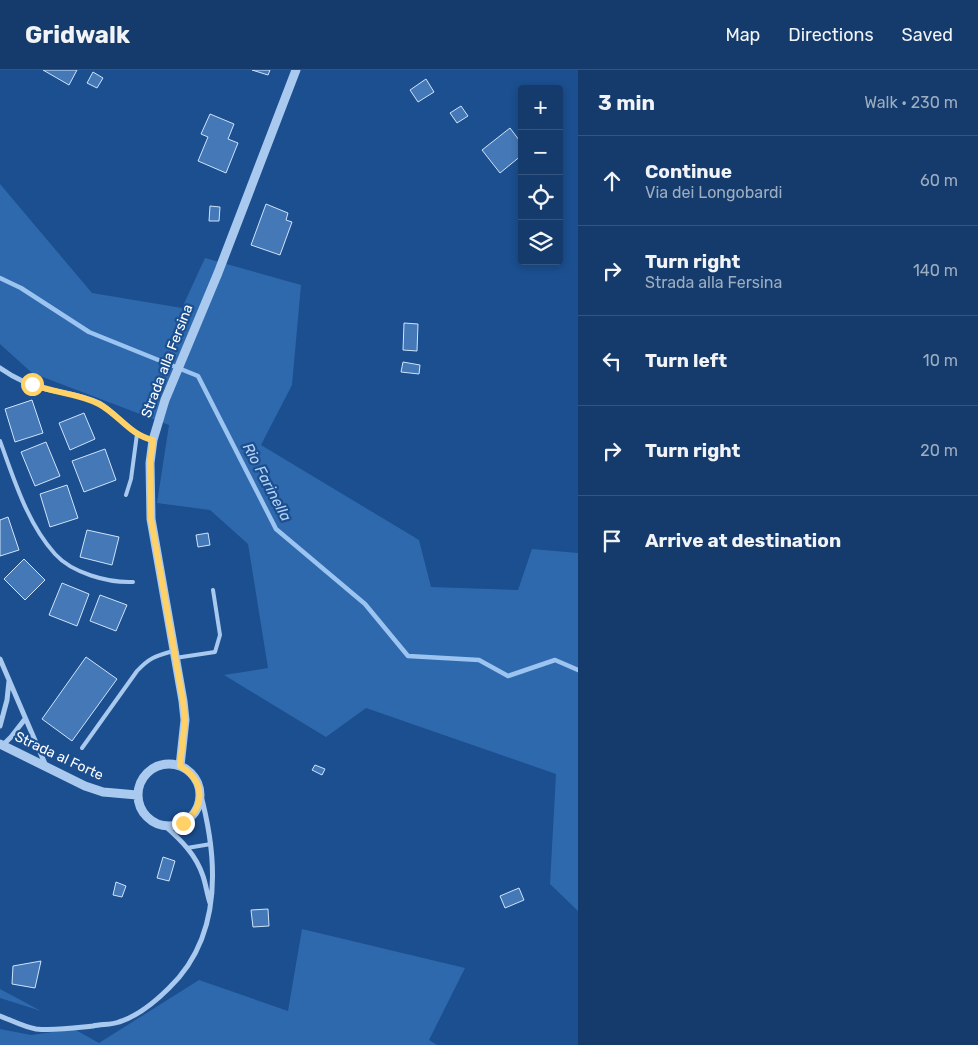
<!DOCTYPE html>
<html lang="en">
<head>
<meta charset="utf-8">
<style>
	:root { --surface:#143b6b; --page:#1d4271; --text:#f1f3f6; --muted:#9dadc1; --line:#33557e }
	body { margin:0; font-family:Rubik,sans-serif; background:var(--page); color:var(--text) }
	.controls { position:absolute; right:15px; top:15px; display:grid; overflow:hidden; border-radius:5px; box-shadow:0 2px 8px #0003 }
	.controls button { width:45px; height:45px; display:grid; place-items:center; padding:0; border:0; border-bottom:1px solid var(--line); background:var(--surface); color:var(--text); font:25px sans-serif }
	.stop { position:absolute; width:15px; height:15px; margin:-11px; border:4px solid #ffd166; border-radius:50%; background:#fff }
	.stop.end { background:#ffd166; border-color:#fff; box-shadow:0 1px 5px #0008 }
	.list { margin:0; padding:0; list-style:none }
	h2 { display:flex; justify-content:space-between; align-items:center; height:65px; margin:0; padding:0 20px; font-size:21px }
	h2 small { font-size:16px; font-weight:400; color:var(--muted) }
	.list li { display:grid; grid-template-columns:32px 1fr auto; gap:15px; align-items:center; box-sizing:border-box; height:90px; padding:0 20px; border-top:1px solid var(--line) }
	.list b { display:block; font-size:19px; white-space:nowrap }
	.list p { margin:0; font-size:16px; white-space:nowrap; color:var(--muted) }
	.list em { font-size:16px; font-style:normal; color:var(--muted) }
	.icon { flex:none; width:28px; height:28px; fill:none; stroke:currentColor; stroke-width:2; stroke-linecap:round; stroke-linejoin:round }
	.map { position:relative; flex:none; width:578px; height:975px; overflow:hidden }
	header { display:flex; align-items:center; gap:30px; box-sizing:border-box; height:70px; padding:0 25px; background:var(--surface); border-bottom:1px solid var(--line) }
	header strong { font-size:24px }
	nav { display:flex; gap:28px; margin-inline-start:auto; font-size:18px }
	main { display:flex }
	aside { flex:1; background:var(--surface) }
	.map>svg:first-child { display:block }
</style>
</head>
<body>
<header>
<strong>Gridwalk</strong>
<nav><a>Map</a><a>Directions</a><a>Saved</a></nav>
</header>
<main>
<div class="map">
<svg width="578" height="975" viewBox="0 0 578 975">
	<rect width="100%" height="100%" fill="#1b4f8f"/>
	<path fill="#2e69ad" d="M0,114L92,223L182,238L205,188L301,215L292,315L261,375L419,470L431,517L518,520L532,479L578,483V841L550,814L556,704L366,638L326,667L224,605L268,598L248,474L210,440L157,433L169,355L32,303L0,274Z
		M302,859L465,898L429,970L437,975H0V959L31,965L74,959L99,973L199,910L288,941Z
		M0,919L41,941L0,928Z"/>
	<g fill="none" stroke-linecap="round" stroke-linejoin="round">
		<path stroke="#9cc4f0" stroke-width="4.5" d="M0,208L21,218L89,262L198,306L276,459L365,534L408,586L479,590L508,606L555,590L578,600"/>
	</g>
	<path fill="#4478b7" stroke="#cfe3fa" d="M43,0H77L69,15Z
		M252,0H270L268,5Z
		M93,2L103,8L97,18L87,13Z
		M426,9L434,22L418,32L410,20Z
		M461,36L468,46L457,53L450,43Z
		M210,44L234,54L228,69L238,73L226,103L198,91L208,67L201,64Z
		M510,58L522,74V85L500,103L482,80Z
		M266,134L288,143L286,150L292,152L280,185L251,175Z
		M210,136L220,137L219,151H209Z
		M404,253L418,254L417,281L403,280Z
		M403,292L420,295L419,304L401,302Z
		M32,330L43,363L15,372L5,339Z
		M84,343L95,369L70,380L59,353Z
		M46,372L60,406L35,416L21,382Z
		M105,379L116,410L84,422L72,391Z
		M67,415L78,448L50,457L40,424Z
		M8,447L19,480L0,486V450Z
		M87,460L119,467L112,495L80,487Z
		M208,463L210,475L198,477L196,465Z
		M24,489L45,510L25,530L4,509Z
		M62,513L89,524L77,556L49,545Z
		M100,525L127,535L116,561L90,551Z
		M86,587L117,609L72,671L42,649Z
		M315,695L325,699L322,705L312,700Z
		M163,787L175,791L169,811L157,808Z
		M116,812L126,816L122,827L113,825Z
		M519,818L524,830L505,838L500,826Z
		M268,839L269,856L253,857L251,840Z
		M41,891L35,918L12,914L13,896Z"/>
	<g fill="none" stroke-linecap="round" stroke-linejoin="round">
		<path stroke="#a9c9ee" stroke-width="4" d="M0,371C14,409 27,453 55,484C72,503 108,513 133,512
			M126,425L131,409L137,364
			M175,588L215,582L220,565L213,520
			M82,678L137,601C150,587 156,586 173,581
			M187,778L211,774"/>
		<path stroke="#a9c9ee" stroke-width="5" d="M0,298C14,308 29,315 46,319C64,323 82,325 99,333C118,344 131,366 153,370
			M0,589L46,696
			M0,656L7,630L9,611
			M3,675L11,667L25,649
			M165,756C182,771 196,785 203,806C206,815 207,824 210,833
			M0,946C11,950 24,957 36,959C55,961 74,958 93,956C101,954 111,955 119,952C138,946 155,932 169,918C223,866 218,788 200,722"/>
		<path stroke="#a9c9ee" stroke-width="9" d="M0,674L85,716L103,722L137,725
			M138 725a31 31 0 1 1 62 0a31 31 0 1 1-62 0Z
			M180,696L185,650L183,631L151,449L150,393L153,370L165,330L218,203L296,0"/>
	</g>
	<g fill="none" stroke-linecap="round" stroke-linejoin="round">
		<path stroke="#ffd166" stroke-width="6" d="M32,314C53,323 78,323 99,334C118,344 131,366 153,370L150,393L151,449L183,631L185,650L180,696C205,711 206,736 183,753"/>
	</g>
	<g text-anchor="middle" dominant-baseline="central" stroke-width="4.5" stroke-linejoin="round" paint-order="stroke">
		<g font-size="14" fill="#fff" stroke="#1b4f8f">
			<text transform="translate(167 291) rotate(-69)">Strada alla Fersina</text>
			<text transform="translate(59 686) rotate(25)">Strada al Forte</text>
		</g>
		<g font-size="15" font-style="italic" fill="#b5d3f5" stroke="#1b4f8f">
			<text transform="translate(267 412) rotate(62)">Rio Farinella</text>
		</g>
	</g>
</svg>
<div class="controls">
<button>+</button>
<button>−</button>
<button><svg class="icon" aria-label="locate" viewBox="0 0 24 24"><circle cx="12" cy="12" r="6"/><path d="M12 2v4M12 18v4M2 12h4M18 12h4"/></svg></button>
<button><svg class="icon" aria-label="layers" viewBox="0 0 24 24"><path d="M12 4l9 5-9 5-9-5zM3 14l9 5 9-5"/></svg></button>
</div>
<div class="stop" style="left:32px;top:314px"></div>
<div class="stop end" style="left:183px;top:753px"></div>
</div>
<aside>
<h2>3 min<small>Walk · 230 m</small></h2>
<ul class="list">
<li><svg class="icon" aria-label="ahead" viewBox="0 0 24 24"><path d="M12 20V5M6 11l6-6 6 6"/></svg><div><b>Continue</b><p>Via dei Longobardi</p></div><em>60 m</em></li>
<li><svg class="icon" aria-label="right" viewBox="0 0 24 24"><path d="M7 20v-9h11M14 6l5 5-5 5"/></svg><div><b>Turn right</b><p>Strada alla Fersina</p></div><em>140 m</em></li>
<li><svg class="icon" aria-label="left" viewBox="0 0 24 24"><path d="M17 20v-9H6M10 6l-5 5 5 5"/></svg><div><b>Turn left</b></div><em>10 m</em></li>
<li><svg class="icon" aria-label="right" viewBox="0 0 24 24"><path d="M7 20v-9h11M14 6l5 5-5 5"/></svg><div><b>Turn right</b></div><em>20 m</em></li>
<li><svg class="icon" aria-label="arrive" viewBox="0 0 24 24"><path d="M6 21V4h12l-3 4 3 4H6"/></svg><div><b>Arrive at destination</b></div></li>
</ul>
</aside>
</main>
</body>
</html>
